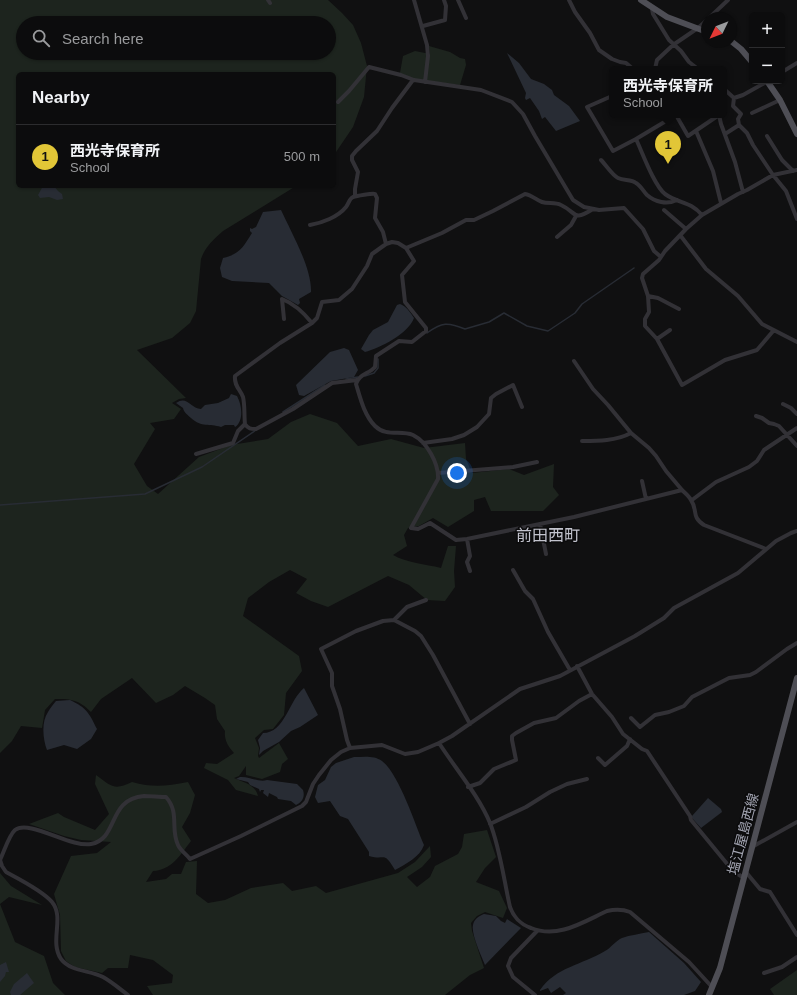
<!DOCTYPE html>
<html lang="en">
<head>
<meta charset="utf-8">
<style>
	:root { --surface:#0c0c0d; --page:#151516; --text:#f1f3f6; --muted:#9a9b9d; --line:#2c2c2e; --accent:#e2c637 }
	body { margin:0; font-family:Arial,"Noto Sans JP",sans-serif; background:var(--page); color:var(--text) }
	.controls { position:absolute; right:12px; top:12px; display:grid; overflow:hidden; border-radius:6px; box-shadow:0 1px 3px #0004 }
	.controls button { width:36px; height:36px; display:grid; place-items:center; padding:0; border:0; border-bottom:1px solid var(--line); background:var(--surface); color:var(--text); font:20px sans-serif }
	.compass { position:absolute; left:701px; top:12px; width:36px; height:36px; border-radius:50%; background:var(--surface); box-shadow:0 1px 3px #0004; rotate:227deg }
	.you { position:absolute; left:457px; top:473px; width:14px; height:14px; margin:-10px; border:3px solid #fff; border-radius:50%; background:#1a73e8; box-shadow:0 0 0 6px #1a73e833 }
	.badge { display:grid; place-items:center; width:26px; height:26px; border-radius:50%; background:var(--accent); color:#111; font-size:13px; font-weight:700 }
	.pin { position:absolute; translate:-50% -33px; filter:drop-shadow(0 1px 2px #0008) }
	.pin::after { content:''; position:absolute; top:21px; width:14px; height:12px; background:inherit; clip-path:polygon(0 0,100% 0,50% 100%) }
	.popup { position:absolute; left:609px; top:66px; width:118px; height:52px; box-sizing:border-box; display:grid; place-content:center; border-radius:6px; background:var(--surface); filter:drop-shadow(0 1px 3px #0005); font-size:13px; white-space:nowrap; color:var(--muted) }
	.popup b { font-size:15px; color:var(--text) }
	.popup::after { content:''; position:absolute; left:50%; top:100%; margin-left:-8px; border:8px solid transparent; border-top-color:var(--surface) }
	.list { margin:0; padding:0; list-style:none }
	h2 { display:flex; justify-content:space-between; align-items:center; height:52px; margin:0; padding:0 16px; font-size:17px }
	h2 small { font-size:13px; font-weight:400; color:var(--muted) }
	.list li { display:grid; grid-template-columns:26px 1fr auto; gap:12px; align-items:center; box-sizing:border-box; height:64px; padding:0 16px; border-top:1px solid var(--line) }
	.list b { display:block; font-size:15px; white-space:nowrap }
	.list p { margin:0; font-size:13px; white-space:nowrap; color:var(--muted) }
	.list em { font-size:13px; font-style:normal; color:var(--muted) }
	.icon { flex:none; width:22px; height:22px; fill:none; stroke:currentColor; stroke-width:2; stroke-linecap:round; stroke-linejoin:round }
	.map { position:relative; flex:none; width:797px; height:995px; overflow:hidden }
	.search { position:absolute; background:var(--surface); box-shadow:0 1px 3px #0004; left:16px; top:16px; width:320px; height:44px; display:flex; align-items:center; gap:10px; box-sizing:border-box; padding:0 14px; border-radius:22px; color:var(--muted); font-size:15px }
	.panel { position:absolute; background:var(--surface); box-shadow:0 1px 3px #0004; left:16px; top:72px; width:320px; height:116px; border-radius:6px }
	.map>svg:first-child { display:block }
</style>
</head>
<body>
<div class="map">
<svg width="797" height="995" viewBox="0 0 797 995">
	<rect width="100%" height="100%" fill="#101011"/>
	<path fill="#1d241e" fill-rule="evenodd" d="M0,0H328L342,13L353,25L361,43L367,66L364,97L353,127L334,155V74H18V186H296L223,231C214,239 205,247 201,259L196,311L190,323L172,338L137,350L186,398L179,399L172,403L181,409L174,419L150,423L155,429L134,464L147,486L158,494L199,457L231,445L268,439L291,422L310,414L337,423L358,446L391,439L424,448L465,443L466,459L472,473L509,469L524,475L554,464L553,487L559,495L543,511H491L485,497L474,500V511L448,527L433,518L419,526L408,528L404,535L407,546L393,555C407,563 425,564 441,568L448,546H456L454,571L455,587L445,601L427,600L409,585L388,576L328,607L311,601L296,593L307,579L290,570L269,582L248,598L243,616L299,656L302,671L286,693L284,715L273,729L264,730L255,738L259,748L258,756L259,758L279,743L288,759L282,764L280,772L262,779L246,775V766L239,776L234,778C243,782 256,785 258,796L236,790L228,780L204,768L206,763L217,764L234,753C228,746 224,740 225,731L217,719L215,705L205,698L185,686L173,695L156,703L132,678L101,699L91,712C79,700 72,699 55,699L45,710L42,728L21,726L12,741L0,753ZM23,23H329V53H23Z
		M429,46L450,52L460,58L465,59L466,65L460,85L414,79L400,73L403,56L415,51L430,54Z
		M96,775C111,786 114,791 132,782C153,788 167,786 188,782L195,795L190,813L182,827L191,841C180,855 172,870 153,871L146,882L166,879L172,874H181L186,862L197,861L196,894L208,903L225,900L251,888L283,883L292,891L316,886L326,893L398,873L415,862L430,846L431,857L422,867L407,877L417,887L430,877L435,866L458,854L462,847L464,834L487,830L496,857L485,868L476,882L499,891L507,908L503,918L485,912L477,916L471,923L472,931L484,968L470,975L445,995H153L147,986L172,983L173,975L153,960L130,955L128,968H108L102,973L75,967L66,961L61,951L60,915L54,894L71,856L97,853L111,842L81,840L64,836L29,824L58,813L64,817L95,830L109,814L95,784Z
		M0,873L11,886L42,905L9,897L0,904L15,942L44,956L53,983L65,995H0Z
		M797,970V995H774L770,989Z"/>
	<path fill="#282c34" d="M507,53L519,63L531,79L544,84L552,90L554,95L569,106L580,121L556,131L545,117L542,119L539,111L530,98L526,100L525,98L526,93Z
		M43,186H54L58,191L62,194L63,199L57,200L49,197L40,198L38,195Z
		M281,210C291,232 312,268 311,292L299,299L300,303L298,305L282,296L269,283L232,281L222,277L220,268L223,258C240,254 243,247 252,233L250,231V228L252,229L256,227L263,212Z
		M400,304C406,306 410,312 414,318C408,334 380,348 365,352L361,349L369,335L373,330L388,322L397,305Z
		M344,348L349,350L358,370L354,377L331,381L304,396L299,395L296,385L330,352Z
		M231,394L237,396C242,405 244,421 235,427L234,425H225L221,427C209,423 202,428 191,418C188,415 184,413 183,408L176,403C187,395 190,408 201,409L205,405L218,403L229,398Z
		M304,688L318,715L300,727L291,731L279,742L263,751L259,755L260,748L258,740L263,733C285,733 289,700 304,688Z
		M70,700C87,708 89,713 97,729L91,739L77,749L64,745L47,750C43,740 41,722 48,712C50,708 53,705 56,701Z
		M354,757C363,757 374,755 382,761C399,774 415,824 424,845C420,857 406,864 395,870C383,850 386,861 369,856V852L348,819L340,816L330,801L318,803L315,797L318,785L325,780L331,767L336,763Z
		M240,777C249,776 259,783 267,780L297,784L303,790C305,796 303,802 296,805L291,801L278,799L277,797L269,793L268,797L263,793L264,790H261L260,792L259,789L250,785L248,782L236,779Z
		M708,798L721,809L722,812L701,828L692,818V816Z
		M484,914L496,916L501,921L505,923L507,919L521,928L485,965C481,955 471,934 473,925C474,919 479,916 484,914Z
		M649,932L684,963L701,982L695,991L684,995H563L566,993L560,987L551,993L548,988L540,991V990C556,967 582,965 605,951C611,948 615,941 622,938C630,935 640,934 649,932Z
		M6,962L9,972H6L5,976L0,982V965Z
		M27,973L34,983L20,995H11L10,992L14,984Z"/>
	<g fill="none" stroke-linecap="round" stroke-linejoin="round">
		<path stroke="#282c34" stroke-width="1.5" d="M427,333C442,322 448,322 465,329L489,322L504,313L527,326L548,331L575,313L582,304L634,268
			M365,376L374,373L378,368V359
			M346,379L358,377
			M283,412L325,385
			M0,505L145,494L202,467L256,430"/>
		<path stroke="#323136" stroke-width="4" d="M268,0L270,3
			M414,0L427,45L428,56L425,82
			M458,0L466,18
			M569,0L575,12L590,33L599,50L612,59L620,62L626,63L633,69
			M652,9L653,14L669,40L681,51L689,62L698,69
			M709,18L728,0
			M423,26L445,20L446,6L444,0
			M655,69L657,60L673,45L698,28L707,20
			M782,72L797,63
			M724,89L734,98L743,95L768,81
			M612,96L587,107L613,151L636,139C643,154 654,185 665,194C679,204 690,201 702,215
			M734,98L733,106L741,114L738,119L739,125L747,133L753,145L773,175L786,191L797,219
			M338,102L349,91L369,67L401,75L414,80L481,90L512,102L523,114L535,136L573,200L584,207L599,210L624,208L643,229L654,251L661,257
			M752,113L780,100
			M676,115L688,136L719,115
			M719,115L721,124L735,162L743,192
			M696,131L713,171L721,203
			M725,134L739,125
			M767,136L782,160L793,171
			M636,139L676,115
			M601,160C606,165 612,175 618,178C624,181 631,179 636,183C641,186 643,191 647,195C655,202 667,205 677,200
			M355,196V189L358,172L352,160V156L356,151L377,131L392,108L413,80
			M664,210L686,229
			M310,225C322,223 338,217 346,207C349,203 349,199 353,197C356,196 373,193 375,194L377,198L375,218L383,232L386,244
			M680,235L706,269L738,296L762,324L797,342
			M557,237L571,225L576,216
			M406,248L442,233L466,220H474L493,211L525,194C532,195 536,200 542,202C548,204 555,202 561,205C578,213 572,222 593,209
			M648,296L658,298L679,309
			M284,319L282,299C295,304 304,313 312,323
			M670,330L657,339L682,385L725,360L757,350L774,330
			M657,339L645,326V319L649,312L648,296L642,278L643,274L659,260L665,251L686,229L702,215L738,194L747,190L773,175L797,170
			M574,361L593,389L608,405L631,433
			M783,404L791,408L797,414
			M756,416L762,418L769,423L774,424L779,426L797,446
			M245,424C248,429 251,429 256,429L293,409L332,383L357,380
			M582,441C598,441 616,441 631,433L649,448L656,456L666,471L682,490
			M423,443L452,439L464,435L477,427L489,414L491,398L496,394L513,385L522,407
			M196,454L233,443L238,431L245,424C244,416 245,405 243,397C240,389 234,386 235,376L280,343L312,323L317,318L322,302L339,300L352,289L367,266L372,254L386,244L392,242L398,243L406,248L414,261L402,275L405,302L426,328V331L412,342L399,341L376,356L375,367C369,374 359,374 356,384C360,397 364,415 375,426C386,437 401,430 413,435C427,442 439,464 438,479L411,528L418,529L430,523L456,540L467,539L574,517L682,490C685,493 689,496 691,500C698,510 691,517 704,525L766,549
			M438,473L513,467L537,462
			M642,481L646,499
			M692,500L716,482L749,467L757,461L764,450L797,428
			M540,524L546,554
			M467,539L470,556L467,562L470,571
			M513,570L525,591L533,599L548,632L570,670
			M394,620L415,631L421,636L433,655L470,724
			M577,666L592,694L612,717L623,734L642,749L647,751L690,816L691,820L733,871L744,878
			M631,718L640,727L655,715L669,712L684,706L692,697L729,678L750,675L756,672L787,649L797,643
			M439,743C455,768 479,796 490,823C500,848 504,881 510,907C514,918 520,924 531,928C558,939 583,922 607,911C616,909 622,909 630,912L689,962L712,987
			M350,748L347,740L340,709L332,686V673L321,649L356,631L383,621L394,620L407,607L426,600
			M598,758L605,765L627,746L630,739
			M468,787L480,783L494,769L516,760L512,740V736L516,733L534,723L556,718L579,701L592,694
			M490,824L526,807L550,792L567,784L587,779
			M752,847L797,822
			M0,860C4,852 9,835 15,830C29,819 71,848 91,844C119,839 107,799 144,796C151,796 159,797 166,797C180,813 170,828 178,845C180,850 186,854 190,859L241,836L302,806L306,802L313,784L319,775L331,760L341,752L350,748L382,745L405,754L418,752L439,743L452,736L520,689L560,676L635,636L664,618L674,608L738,573L776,541L791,533L797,531
			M0,860L2,866L6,872C19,879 43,891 52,902C65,918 49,941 61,959C71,972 90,970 103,977C112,982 120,989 128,995
			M745,871L760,889L770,892L797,935
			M764,973L782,967L797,957
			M535,995L513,977L508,966L511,958L537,931"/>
		<path stroke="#4e4e55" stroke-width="6" d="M641,0L667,17L707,32
			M731,41L741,49L752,62
			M767,81L780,100L797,134
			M709,995L720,968L797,678"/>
	</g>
	<g text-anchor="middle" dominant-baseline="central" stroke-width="3" stroke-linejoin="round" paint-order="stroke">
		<g font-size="14" fill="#a2a4b1" stroke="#0b0b0c">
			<text transform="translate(743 834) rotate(-75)">塩江屋島西線</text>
		</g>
		<g font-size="16" fill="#c3c4ce" stroke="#0b0b0c">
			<text x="548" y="535">前田西町</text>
		</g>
	</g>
</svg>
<div class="controls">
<button>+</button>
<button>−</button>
</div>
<svg class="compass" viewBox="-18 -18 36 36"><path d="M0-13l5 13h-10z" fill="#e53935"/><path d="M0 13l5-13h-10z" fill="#9a9b9d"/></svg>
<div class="you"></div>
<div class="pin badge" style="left:668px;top:164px">1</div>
<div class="popup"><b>西光寺保育所</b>School</div>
<div class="search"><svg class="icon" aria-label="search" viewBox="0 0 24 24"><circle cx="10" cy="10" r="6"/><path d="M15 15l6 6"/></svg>Search here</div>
<section class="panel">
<h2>Nearby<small></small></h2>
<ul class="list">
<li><span class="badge">1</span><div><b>西光寺保育所</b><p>School</p></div><em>500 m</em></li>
</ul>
</section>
</div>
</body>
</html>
